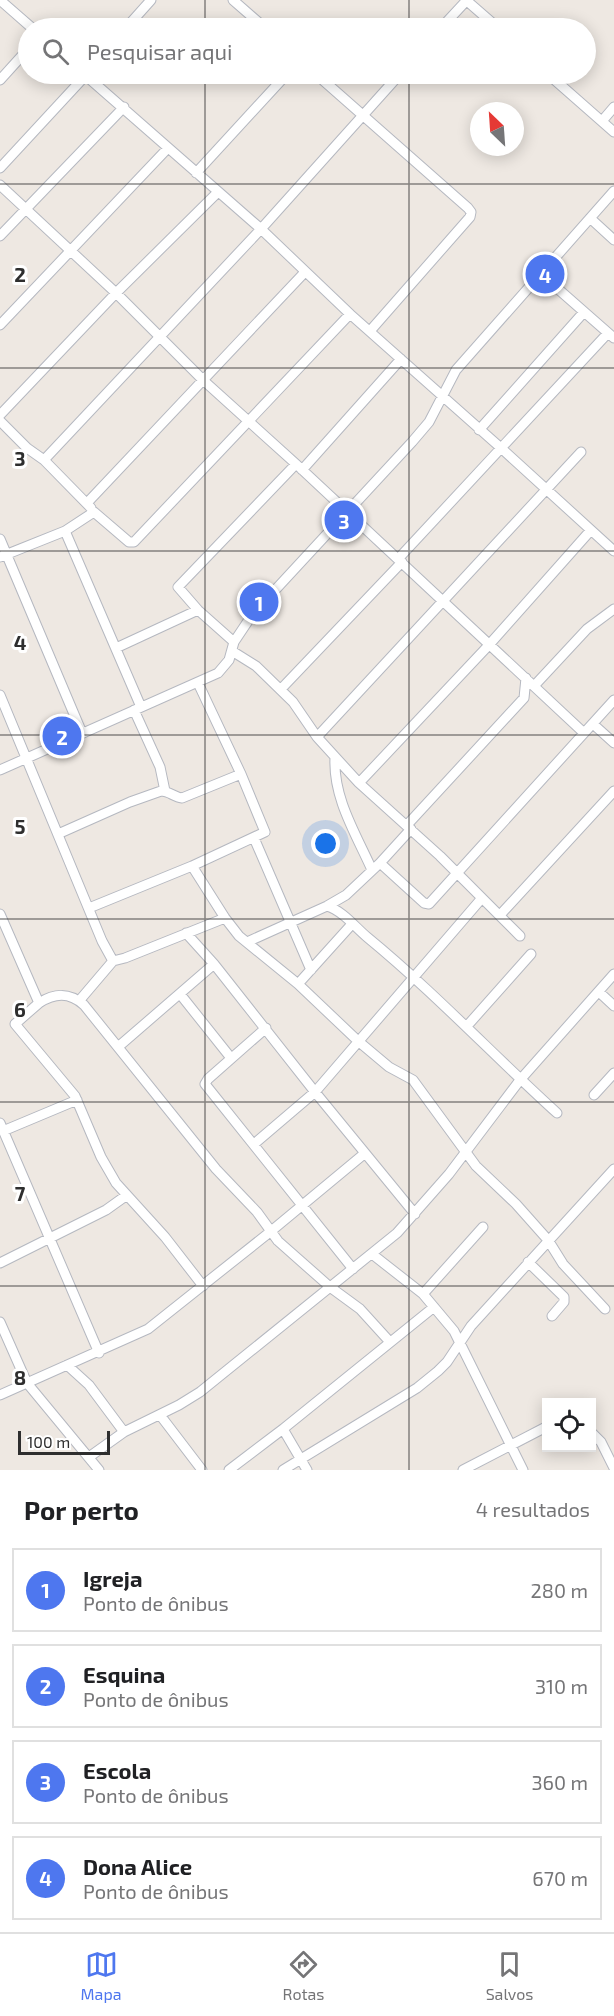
<!DOCTYPE html>
<html lang="pt">
<head>
<meta charset="utf-8">
<style>
	:root { --surface:#fff; --page:#f2f2f2; --text:#202124; --muted:#757577; --line:#e0e0e0; --accent:#4e77ef }
	body { margin:0; font-family:"Exo 2",sans-serif; background:var(--page); color:var(--text) }
	.controls { position:absolute; right:18px; bottom:18px; display:grid; overflow:hidden; border-radius:0px; box-shadow:0 3px 15px #0003 }
	.controls button { width:54px; height:54px; display:grid; place-items:center; padding:0; border:0; border-bottom:2px solid var(--line); background:var(--surface); color:var(--text); font:30px sans-serif }
	.compass { position:absolute; left:470px; top:102px; width:54px; height:54px; border-radius:50%; background:var(--surface); box-shadow:0 3px 15px #0003; rotate:335deg }
	.scale { position:absolute; left:18px; bottom:15px; width:92px; box-sizing:border-box; padding-left:6px; border:3px solid #2e2e2e; border-top:0; font-size:16px; line-height:21px; white-space:nowrap; color:#2e2e2e; -webkit-text-stroke:4px #fff; paint-order:stroke }
	.you { position:absolute; left:326px; top:844px; width:21px; height:21px; margin:-15px; border:4px solid #fff; border-radius:50%; background:#1a73e8; box-shadow:0 0 0 9px #1a73e833 }
	.badge { display:grid; place-items:center; width:39px; height:39px; border-radius:50%; background:var(--accent); color:#fff; font-size:20px; font-weight:700 }
	.pin { position:absolute; translate:-50% -50%; border:3px solid #fff; box-shadow:0 2px 6px #0006 }
	.list { margin:0; padding:0; list-style:none }
	h2 { display:flex; justify-content:space-between; align-items:center; height:78px; margin:0; padding:0 24px; font-size:26px }
	h2 small { font-size:20px; font-weight:400; color:var(--muted) }
	.list li { display:grid; grid-template-columns:39px 1fr auto; gap:18px; align-items:center; box-sizing:border-box; height:84px; margin:0 12px 12px; padding:0 12px; border:2px solid var(--line); border-radius:0px }
	.list b { display:block; font-size:22px; white-space:nowrap }
	.list p { margin:0; font-size:20px; white-space:nowrap; color:var(--muted) }
	.list em { font-size:20px; font-style:normal; color:var(--muted) }
	.icon { flex:none; width:33px; height:33px; fill:none; stroke:currentColor; stroke-width:2; stroke-linecap:round; stroke-linejoin:round }
	.map { position:relative; flex:none; width:614px; height:1470px; overflow:hidden }
	.search { position:absolute; background:var(--surface); box-shadow:0 3px 15px #0003; left:18px; right:18px; top:18px; height:66px; display:flex; align-items:center; gap:15px; box-sizing:border-box; padding:0 21px; border-radius:33px; color:var(--muted); font-size:22px }
	.sheet { height:462px; background:var(--surface) }
	nav { display:flex; justify-content:space-around; align-items:center; box-sizing:border-box; height:84px; border-top:2px solid var(--line); background:var(--surface); font-size:16px; color:var(--muted) }
	nav a { display:grid; justify-items:center; gap:3px }
	nav .on { color:var(--accent) }
	.map>svg:first-child { display:block }
</style>
</head>
<body>
<div class="map">
<svg width="614" height="1470" viewBox="0 0 614 1470">
	<rect width="100%" height="100%" fill="#eee8e2"/>
	<g fill="none" stroke-linecap="round" stroke-linejoin="round">
		<g stroke="#b5b8c0" stroke-width="11">
			<path id="minor" d="M0,0L32,28
				M233,0L265,28
				M466,0L498,28
				M126,28L151,0
				M441,28L467,0
				M84,74L261,229L350,314L501,448L614,551
				M316,74L468,208L471,212L470,217L370,331
				M548,74L614,132
				M0,80L28,49
				M602,121L614,107
				M0,168L87,74
				M196,173L287,74
				M0,185L116,293L203,380L296,464L584,733
				M590,218L614,240
				M0,236L124,107
				M541,274L614,338
				M0,325L168,148
				M0,415L116,293L218,192
				M0,421L27,448L44,460L261,229L400,74
				M479,430L584,312
				M44,460L91,508
				M302,470L401,359
				M87,503L305,272
				M65,531L141,707
				M0,539L82,733
				M0,557L65,531L94,512L129,542H134L350,314
				M398,559L608,333
				M234,642L198,610L178,587L296,464
				M116,648L198,610
				M232,651L256,666L293,702L317,737L359,783L440,856L520,936
				M534,686L587,629L614,609
				M281,689L402,562
				M0,695L102,941L113,961L125,958L225,918
				M134,710L160,767L165,791
				M593,724L614,743
				M317,737L581,452
				M335,758C333,798 356,834 372,870
				M0,770L218,673L229,660L234,642L252,615L412,442L429,422L456,370L614,191
				M359,783L488,646L591,530
				M407,825L524,698L526,678
				M58,834L130,802L161,791C169,791 174,797 182,798L241,774
				M254,838L311,970
				M380,863L424,903L429,904L614,700
				M192,866L225,918L239,936L298,984L358,1041L389,1067L413,1080L476,1166L516,1204L548,1240L563,1264L605,1309
				M327,906C343,911 355,927 367,937C434,992 493,1055 557,1113
				M89,908L192,866L265,832L241,774L198,683
				M0,914L39,1003L15,1024L75,1096L101,1157L116,1183L165,1237L203,1286
				M500,915L614,791
				M186,933L214,964L315,1092L415,1214
				M247,942L327,906L346,895L380,863L411,829
				M298,984L352,924
				M599,992L614,1006
				M180,994L231,1058
				M79,1001L113,961
				M39,1003C55,993 69,992 84,1005L216,1169L257,1212L278,1241L330,1287L360,1309L390,1342
				M467,1026L531,954
				M266,1028L208,1079L205,1084L353,1269
				M118,1047L214,964
				M594,1095L614,1073
				M0,1123L99,1353
				M3,1131L77,1100
				M254,1144L315,1092L482,898
				M372,1254L423,1294L454,1331L523,1470
				M528,1262L564,1297V1302L552,1316
				M0,1263L106,1210L127,1195
				M423,1294L483,1227
				M0,1322L27,1383L99,1470
				M67,1365L89,1385L124,1432
				M0,1395L148,1329L270,1232L364,1154
				M160,1415L202,1470
				M283,1429L307,1470
				M592,1433L601,1442L614,1468
				M89,1457L124,1432L179,1405L200,1392L397,1233L449,1174L520,1080L614,974
				M229,1470L283,1429L434,1307
				M283,1470L417,1388L438,1371L447,1362L471,1326L614,1169
				M463,1470L546,1427"/>
		</g>
		<use href="#minor" stroke="#fff" stroke-width="9"/>
	</g>
	<path fill="none" stroke="#2e2e2e" stroke-width="1.5" stroke-opacity="0.55" d="M205,0V28M409,0V28M205,74V1470M409,74V1470M0,184H614M0,368H614M0,551H614M0,735H614M0,919H614M0,1102H614M0,1286H614"/>
	<g font-size="20" text-anchor="middle" font-weight="bold" fill="#2e2e2e" stroke="#fff" stroke-width="6" stroke-linejoin="round" paint-order="stroke">
		<text x="20" y="282">2</text>
		<text x="20" y="466">3</text>
		<text x="20" y="650">4</text>
		<text x="20" y="834">5</text>
		<text x="20" y="1017">6</text>
		<text x="20" y="1201">7</text>
		<text x="20" y="1385">8</text>
	</g>
</svg>
<div class="controls">
<button><svg class="icon" aria-label="locate" viewBox="0 0 24 24"><circle cx="12" cy="12" r="6"/><path d="M12 2v4M12 18v4M2 12h4M18 12h4"/></svg></button>
</div>
<svg class="compass" viewBox="-18 -18 36 36"><path d="M0-13l5 13h-10z" fill="#e53935"/><path d="M0 13l5-13h-10z" fill="#757577"/></svg>
<div class="scale">100 m</div>
<div class="you"></div>
<div class="pin badge" style="left:259px;top:602px">1</div>
<div class="pin badge" style="left:62px;top:736px">2</div>
<div class="pin badge" style="left:344px;top:520px">3</div>
<div class="pin badge" style="left:545px;top:274px">4</div>
<div class="search"><svg class="icon" aria-label="search" viewBox="0 0 24 24"><circle cx="10" cy="10" r="6"/><path d="M15 15l6 6"/></svg>Pesquisar aqui</div>
</div>
<section class="sheet">
<h2>Por perto<small>4 resultados</small></h2>
<ul class="list">
<li><span class="badge">1</span><div><b>Igreja</b><p>Ponto de ônibus</p></div><em>280 m</em></li>
<li><span class="badge">2</span><div><b>Esquina</b><p>Ponto de ônibus</p></div><em>310 m</em></li>
<li><span class="badge">3</span><div><b>Escola</b><p>Ponto de ônibus</p></div><em>360 m</em></li>
<li><span class="badge">4</span><div><b>Dona Alice</b><p>Ponto de ônibus</p></div><em>670 m</em></li>
</ul>
</section>
<nav>
<a class="on"><svg class="icon" aria-label="map" viewBox="0 0 24 24"><path d="M3 6l6-2 6 2 6-2v14l-6 2-6-2-6 2zM9 4v14M15 6v14"/></svg>Mapa</a>
<a><svg class="icon" aria-label="directions" viewBox="0 0 24 24"><path d="M12 3l9 9-9 9-9-9zM9 14v-3h6M13 9l2 2-2 2"/></svg>Rotas</a>
<a><svg class="icon" aria-label="saved" viewBox="0 0 24 24"><path d="M7 4h10v16l-5-4-5 4z"/></svg>Salvos</a>
</nav>
</body>
</html>
